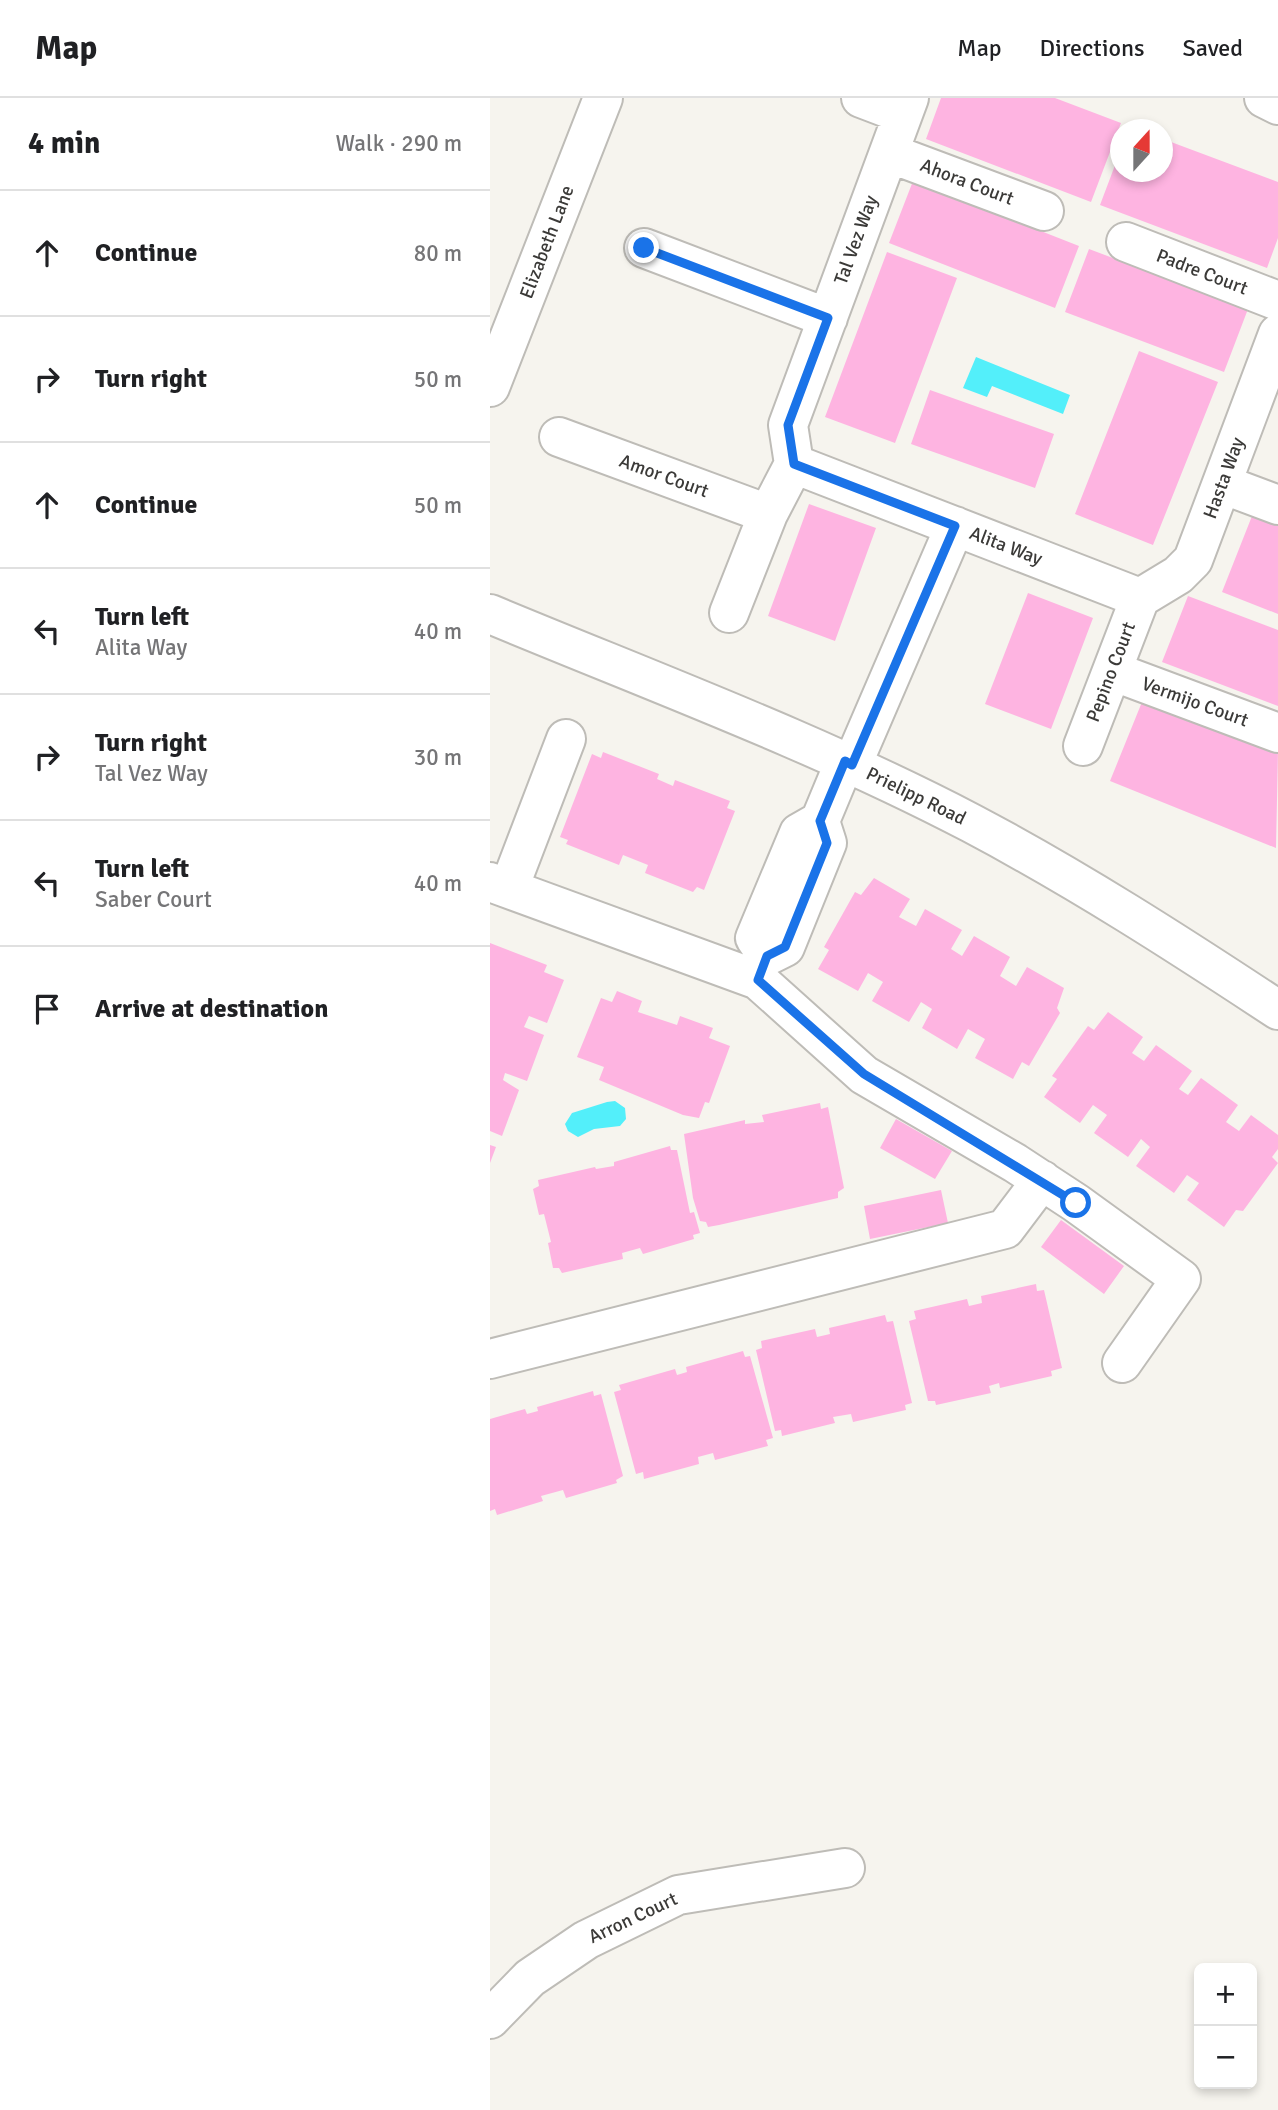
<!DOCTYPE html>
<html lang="en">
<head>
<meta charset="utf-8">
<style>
	:root { --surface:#fff; --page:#f6f6f6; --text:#202124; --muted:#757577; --line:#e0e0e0 }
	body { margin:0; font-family:Signika,sans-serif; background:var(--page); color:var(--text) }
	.controls { position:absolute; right:21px; bottom:21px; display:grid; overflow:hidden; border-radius:10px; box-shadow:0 4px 10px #0003 }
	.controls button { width:63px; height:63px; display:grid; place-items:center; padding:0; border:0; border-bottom:2px solid var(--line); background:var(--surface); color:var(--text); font:35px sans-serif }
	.compass { position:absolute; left:620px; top:21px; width:63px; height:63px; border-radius:50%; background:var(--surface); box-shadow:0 4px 10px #0003; rotate:21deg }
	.stop { position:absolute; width:21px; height:21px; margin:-16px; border:5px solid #1a73e8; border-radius:50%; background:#fff }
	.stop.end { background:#1a73e8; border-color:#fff; box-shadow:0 2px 7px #0008 }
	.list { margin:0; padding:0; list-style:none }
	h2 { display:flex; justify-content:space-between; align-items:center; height:91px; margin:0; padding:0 28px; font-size:30px }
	h2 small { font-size:23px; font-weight:400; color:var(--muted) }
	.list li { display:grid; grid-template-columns:46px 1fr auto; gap:21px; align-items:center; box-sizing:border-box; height:126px; padding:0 28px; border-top:2px solid var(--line) }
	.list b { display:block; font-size:26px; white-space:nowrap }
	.list p { margin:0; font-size:23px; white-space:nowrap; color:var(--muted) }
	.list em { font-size:23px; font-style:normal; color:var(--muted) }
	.icon { flex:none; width:38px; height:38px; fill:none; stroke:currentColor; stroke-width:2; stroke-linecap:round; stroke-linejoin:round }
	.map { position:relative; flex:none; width:788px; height:2012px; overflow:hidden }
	header { display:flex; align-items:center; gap:42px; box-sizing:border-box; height:98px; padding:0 35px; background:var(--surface); border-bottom:2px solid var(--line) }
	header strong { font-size:33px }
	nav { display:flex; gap:38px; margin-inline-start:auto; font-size:24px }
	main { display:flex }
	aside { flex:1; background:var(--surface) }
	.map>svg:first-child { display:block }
</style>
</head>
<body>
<header>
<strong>Map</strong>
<nav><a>Map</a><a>Directions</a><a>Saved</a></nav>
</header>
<main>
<aside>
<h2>4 min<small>Walk · 290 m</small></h2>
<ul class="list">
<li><svg class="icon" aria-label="ahead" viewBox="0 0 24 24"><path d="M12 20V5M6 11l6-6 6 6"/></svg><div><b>Continue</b></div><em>80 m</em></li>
<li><svg class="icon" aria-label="right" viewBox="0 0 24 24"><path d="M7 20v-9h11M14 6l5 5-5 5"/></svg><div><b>Turn right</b></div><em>50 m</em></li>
<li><svg class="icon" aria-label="ahead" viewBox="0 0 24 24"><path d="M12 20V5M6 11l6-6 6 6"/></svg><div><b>Continue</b></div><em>50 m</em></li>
<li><svg class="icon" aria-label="left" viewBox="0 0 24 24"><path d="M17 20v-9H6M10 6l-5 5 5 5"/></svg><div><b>Turn left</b><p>Alita Way</p></div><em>40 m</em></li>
<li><svg class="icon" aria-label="right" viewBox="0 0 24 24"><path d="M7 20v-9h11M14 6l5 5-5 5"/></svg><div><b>Turn right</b><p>Tal Vez Way</p></div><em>30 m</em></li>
<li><svg class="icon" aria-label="left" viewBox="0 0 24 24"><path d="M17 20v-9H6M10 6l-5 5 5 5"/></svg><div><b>Turn left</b><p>Saber Court</p></div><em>40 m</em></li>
<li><svg class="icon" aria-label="arrive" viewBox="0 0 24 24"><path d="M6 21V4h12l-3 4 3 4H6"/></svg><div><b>Arrive at destination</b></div></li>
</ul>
</aside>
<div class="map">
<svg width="788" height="2012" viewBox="0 0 788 2012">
	<rect width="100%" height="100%" fill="#f6f4ee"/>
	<path fill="#53effa" d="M486,259L580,297L573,316L502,288L497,299L473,290Z
		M117,1004L125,1003L135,1010L136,1021L130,1028L104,1031L88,1039L78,1033L75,1026L82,1015Z"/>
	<path fill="#feb4e1" d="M451,0H565L631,25L601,104L436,41Z
		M673,41L788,84V140L777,170L610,107L630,54L631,74H673Z
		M423,83L589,148L565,210L399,145Z
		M599,151L758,211L734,274L575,214Z
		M397,154L467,180L405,345L335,319Z
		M649,253L728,284L663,447L585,416Z
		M440,292L564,336L545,390L421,346Z
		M319,406L386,430L345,543L278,518Z
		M762,418L788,428V516L732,494Z
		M538,495L603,520L561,631L495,606Z
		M698,498L788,532V608L672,564Z
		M654,599L788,653L786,750L620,683Z
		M113,654L169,676L167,681L183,688L185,682L240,703L237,710L245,713L214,792L207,789L203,794L155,775L158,767L133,757L129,767L76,746L78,742L70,739L102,656L111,660Z
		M384,780L420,801L409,819L426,828L435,811L472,832L461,851L472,858L484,838L520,859L510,878L526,888L537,869L574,890L567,910L570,915L539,968L532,964L523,981L485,960L495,941L478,931L467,951L432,930L442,911L431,904L419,924L382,903L393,884L378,875L368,893L328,871L339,852L334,849L365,794L371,797Z
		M0,845L57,867L54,874L74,882L57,925L39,918L34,929L54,937L37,983L15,975L13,982L29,992L12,1038L0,1033Z
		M127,893L152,903L148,914L187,927L190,918L223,930L219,940L240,948L219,1005L215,1004L209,1020L193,1017L109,982L114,969L87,959L111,900L122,904Z
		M618,914L653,939L642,955L654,963L666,947L702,973L689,991L698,997L711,980L748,1007L736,1024L749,1033L761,1017L788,1037V1051L782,1059L788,1065L753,1113L746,1112L734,1129L697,1102L709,1085L697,1077L684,1095L646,1068L660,1049L651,1041L638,1059L604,1035L617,1017L603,1007L590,1025L554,999L567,981L562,978L598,928L604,932Z
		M330,1005L331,1011L338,1009L354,1090L348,1094V1100L229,1127L218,1129L216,1124L210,1123L203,1100L194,1036L255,1022V1026L274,1024L272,1017Z
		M406,1021L462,1053L445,1081L390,1050Z
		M0,1047L6,1049L0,1065Z
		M180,1048L181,1052H187L200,1115L204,1114L210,1135L203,1137L204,1141L153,1156L150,1150L132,1155L133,1161L72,1175L69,1170H63L58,1145L61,1144L54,1116L49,1117L43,1091L49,1088L48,1082L105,1069L106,1071L124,1068V1064Z
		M451,1092L458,1125L380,1141L374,1108Z
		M571,1122L634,1168L614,1196L551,1149Z
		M546,1186L547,1193L554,1192L572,1270L561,1273L562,1278L510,1290L509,1285L499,1288L501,1295L446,1307L445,1303H438L419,1223L426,1221L424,1213L477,1201L479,1208L492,1205L491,1198Z
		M395,1217L397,1224L403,1223L422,1305L415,1307L416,1312L363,1324L361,1316L343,1319L345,1325L292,1338L291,1332L285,1333L266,1252L272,1250L271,1243L325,1231L327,1239L340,1236L339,1230Z
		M253,1253L255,1259L260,1258L283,1340L276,1342L278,1348L225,1362L223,1355L208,1359L209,1366L154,1381L153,1374L146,1376L124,1294L131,1292L129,1287L185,1271L187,1277L197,1274L196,1269Z
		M103,1293L104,1298L111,1296L133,1378L126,1382L127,1385L76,1400L73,1392L51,1398L53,1403L7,1417L5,1411L0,1413V1321L35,1311L37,1316L48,1313L47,1309Z"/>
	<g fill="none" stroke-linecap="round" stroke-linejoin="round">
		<g stroke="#bebcb7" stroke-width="42">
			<path id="minor" d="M371,0L413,16
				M774,0L788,7
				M399,55L554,113
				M636,144L788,203
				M154,150L338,220
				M0,289L113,0
				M69,339L278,416
				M304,366L298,327L419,0
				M304,366L650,500
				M732,386L788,407
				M650,500L688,477L703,462L788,236
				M239,515L278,416L304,366
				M0,516C161,583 326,644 481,725C587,781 688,846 788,912
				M622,573L788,635
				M593,648L650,500
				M362,667L465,428
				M330,723L337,745L295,849L277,858L265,840L309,735Z
				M330,723L355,663
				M0,784L268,882L374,977L525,1065L586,1105L691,1181L632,1265
				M19,790L76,641
				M0,1261L515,1131L552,1082
				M0,1921L40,1880L96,1842L188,1797L355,1770"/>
		</g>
		<use href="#minor" stroke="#fff" stroke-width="38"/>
	</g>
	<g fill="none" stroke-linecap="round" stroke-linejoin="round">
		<path stroke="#1a73e8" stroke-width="9" d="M154,150L338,220L298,327L304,366L465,428L362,667L355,663L330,723L337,745L295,849L277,858L268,882L374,976L586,1105"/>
	</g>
	<g text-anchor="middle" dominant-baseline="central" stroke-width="6" stroke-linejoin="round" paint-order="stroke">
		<g font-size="19" fill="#3b3a38" stroke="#fff">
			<text transform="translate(477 84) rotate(21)">Ahora Court</text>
			<text transform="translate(366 142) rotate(-70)">Tal Vez Way</text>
			<text transform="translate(57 144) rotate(-69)">Elizabeth Lane</text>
			<text transform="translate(712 174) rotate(21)">Padre Court</text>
			<text transform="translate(174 378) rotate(20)">Amor Court</text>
			<text transform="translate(734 380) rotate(-70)">Hasta Way</text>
			<text transform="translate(516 448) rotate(21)">Alita Way</text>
			<text transform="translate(621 574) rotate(-69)">Pepino Court</text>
			<text transform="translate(705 604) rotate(20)">Vermijo Court</text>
			<text transform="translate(426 698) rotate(26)">Prielipp Road</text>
			<text transform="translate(143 1820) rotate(-25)">Arron Court</text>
		</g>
	</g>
</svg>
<div class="controls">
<button>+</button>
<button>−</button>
</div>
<svg class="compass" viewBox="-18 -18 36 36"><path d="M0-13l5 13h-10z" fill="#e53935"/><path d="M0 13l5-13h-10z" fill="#757577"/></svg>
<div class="stop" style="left:586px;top:1105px"></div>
<div class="stop end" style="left:154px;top:150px"></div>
</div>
</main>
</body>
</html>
